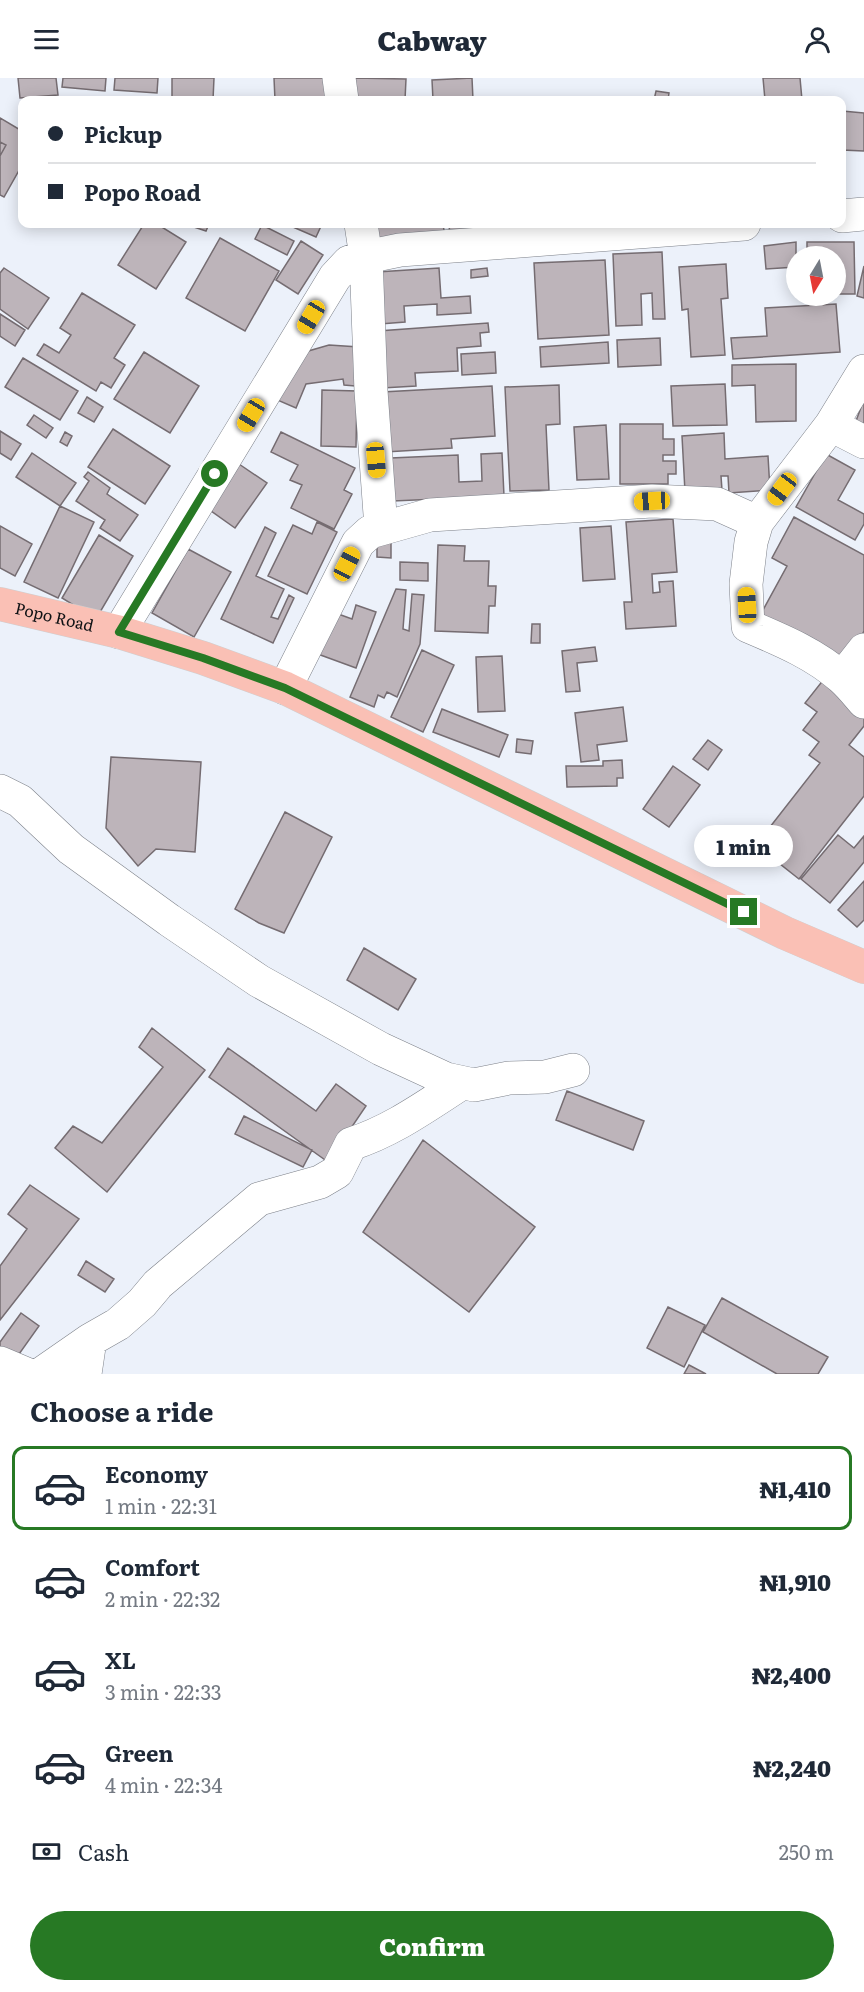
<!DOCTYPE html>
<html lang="en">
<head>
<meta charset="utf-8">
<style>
	body { margin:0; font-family:Literata,serif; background:#f6f6f7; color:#1f2937; height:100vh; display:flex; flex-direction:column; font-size:22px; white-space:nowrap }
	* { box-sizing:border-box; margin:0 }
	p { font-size:20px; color:#747a83 }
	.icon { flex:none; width:33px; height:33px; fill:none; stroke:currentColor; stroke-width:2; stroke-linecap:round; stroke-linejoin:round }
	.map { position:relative; height:1296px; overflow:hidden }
	.drawer { display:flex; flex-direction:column; background:#fff; flex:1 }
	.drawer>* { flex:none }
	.guide { position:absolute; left:18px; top:18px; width:828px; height:132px; border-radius:12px; box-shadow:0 3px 15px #0003; display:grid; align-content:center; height:132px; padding:0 30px; background:#fff }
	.needle { width:39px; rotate:190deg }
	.buttons { position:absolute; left:786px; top:168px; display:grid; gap:12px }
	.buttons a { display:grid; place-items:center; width:60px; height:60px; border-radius:50%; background:#fff; box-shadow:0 3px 15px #0003; font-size:30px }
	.end { position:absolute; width:27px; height:27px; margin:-14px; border:8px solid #277924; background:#fff; box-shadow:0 0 0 3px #fff }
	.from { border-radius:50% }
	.bubble { position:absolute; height:42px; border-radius:21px; background:#fff; box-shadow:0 3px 15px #0003; font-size:20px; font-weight:800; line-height:42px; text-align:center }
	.car { position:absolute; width:18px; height:36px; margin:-18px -9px; border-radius:8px; box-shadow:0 0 4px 2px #0007; background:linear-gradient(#f5c518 24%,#345 0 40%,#f5c518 0 76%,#345 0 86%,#f5c518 0) }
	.guide b { display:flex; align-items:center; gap:21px; height:57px; font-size:22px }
	.guide b+b { border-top:2px solid #e0e1e3 }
	.guide i { width:15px; height:15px; background:#1f2937 }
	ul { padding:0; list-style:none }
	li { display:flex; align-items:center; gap:18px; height:84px; margin:0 12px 9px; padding:0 18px; border:3px solid transparent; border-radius:12px }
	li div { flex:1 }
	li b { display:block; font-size:22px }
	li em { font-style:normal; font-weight:800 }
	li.current { border-color:#277924 }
	li>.icon { width:54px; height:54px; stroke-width:1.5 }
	h2 { padding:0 30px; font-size:27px; line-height:72px }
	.pay { display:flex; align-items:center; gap:15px; height:66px; padding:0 30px; font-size:22px }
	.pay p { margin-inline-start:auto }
	.button { display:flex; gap:12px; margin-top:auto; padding:12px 30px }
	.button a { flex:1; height:69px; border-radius:36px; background:#277924; color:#fff; font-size:24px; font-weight:800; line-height:69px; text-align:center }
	header { display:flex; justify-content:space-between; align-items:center; height:78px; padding:0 30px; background:#fff; font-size:27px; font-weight:800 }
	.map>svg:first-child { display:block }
	.building { fill:#bdb4ba; stroke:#756c71; stroke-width:1.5 }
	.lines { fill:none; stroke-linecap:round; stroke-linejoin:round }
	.minor-casing { stroke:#7d8189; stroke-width:34 }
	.major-casing { stroke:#cfcfd0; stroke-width:34 }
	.minor { stroke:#fff; stroke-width:33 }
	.major { stroke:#fac0b5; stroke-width:33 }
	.route { stroke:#277924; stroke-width:8 }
	.labels { text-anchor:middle; stroke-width:6; stroke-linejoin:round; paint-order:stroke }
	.street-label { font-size:16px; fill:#0f1114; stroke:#fefefe }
</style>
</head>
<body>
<header><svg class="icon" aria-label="menu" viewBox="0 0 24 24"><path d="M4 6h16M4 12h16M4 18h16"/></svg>Cabway<svg class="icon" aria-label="person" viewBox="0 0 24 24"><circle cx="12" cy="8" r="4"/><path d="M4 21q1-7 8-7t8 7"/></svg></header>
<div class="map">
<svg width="864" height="1296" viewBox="0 0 864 1296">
	<rect width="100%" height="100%" fill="#ecf1fa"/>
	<!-- building -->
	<path class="building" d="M18,0H56L58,17L20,20Z
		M63,0H106L105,13L62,9Z
		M115,0H158L157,15L114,12Z
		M172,0H214L213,22H172Z
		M274,0H331L332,22H275Z
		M354,0L406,1L405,22H353Z
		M472,0L473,22H433L432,2Z
		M763,0H800L802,22H765Z
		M656,13L669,15L668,22H654Z
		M842,33L864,35V73L842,72Z
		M0,40L22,53V87L4,119L0,117V78L6,67L0,64Z
		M0,64L6,67L0,78Z
		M144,146H157L186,164L156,211L118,187Z
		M185,146H209L206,153Z
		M286,146H322L316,159Z
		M373,146H443L445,159L375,167Z
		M449,146H482L483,157L450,159Z
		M262,147L294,163L287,177L255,161Z
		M220,160L279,193L245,253L186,220Z
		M301,163L323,177L298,216L276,202Z
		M796,164V189L766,191L764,168Z
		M807,164H854L855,216H836V178H807Z
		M662,174L665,241H653L652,215L641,216L642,247L616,248L613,176Z
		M605,182L609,257L538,261L534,185Z
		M726,186L728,220L721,221L725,277L691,279L688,231L682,232L679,189Z
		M864,188V220L857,218Z
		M4,190L49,220L28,251L0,231V195Z
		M439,190L441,220L470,218L471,235L437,237V226L404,228L405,244L380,246L377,194Z
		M487,190L488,198L471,200V192Z
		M82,215L135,247L114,280L125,287L111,310L101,304L96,313L37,277L44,266L59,275L71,257L60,250Z
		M836,226L840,274L733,281L731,260L767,258L765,230Z
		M0,236L25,252L15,268L0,258Z
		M488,245L489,254L480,255L481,268L457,270L458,293L415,295L416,308L382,310L378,253Z
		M660,260L661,287L618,289L617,262Z
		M608,264L609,285L541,289L540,269Z
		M329,267L359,269L355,308L344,307L343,301L306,306L296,330L275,321L305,274Z
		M144,274L199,308L170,355L114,321Z
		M495,274L496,295L462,297L461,276Z
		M23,280L78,313L60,342L5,309Z
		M796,286V343L756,344L755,307L732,308V287Z
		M725,306L727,347L673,348L671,308Z
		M559,307L560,346L546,347L549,412L510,413L505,309Z
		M492,308L495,358L451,361L452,370L385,374L382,314Z
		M322,312L357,313L356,369L321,368Z
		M87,319L103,329L94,344L78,335Z
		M864,321V359L852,354Z
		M34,337L53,350L46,360L27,347Z
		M620,346H663V361H674V377H663V383H676V396H668V406H620Z
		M606,347L609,401L577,402L574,349Z
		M113,351L170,388L145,426L88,389Z
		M0,353L21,366L11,382L0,375Z
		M65,354L72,358L67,368L60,364Z
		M281,354L355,390L344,412L352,416L334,451L291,430L302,407L290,402L298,387L271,374Z
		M724,355L725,381L768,378L770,412L729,415L728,398H721L722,412L685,414L682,358Z
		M32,375L76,405L60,428L16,399Z
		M502,375L504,418L393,423L391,380L458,377L459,404L482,403L481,376Z
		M826,376L855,392L838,422L864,436V446L855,462L796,429Z
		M236,384L267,405L235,450L204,428Z
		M88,394L110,410L107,416L138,437L120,463L100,450L105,442L76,423L89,403L84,399Z
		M60,428L94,444L58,520L24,504Z
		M794,439L864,477V553L844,589L757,543L787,488L772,480Z
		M673,441L677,494L652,496L653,515L660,514L659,504L673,503L676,548L626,551L624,524H632L626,444Z
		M317,444L337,454L307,516L268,498L293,447L312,456Z
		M0,448L32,466L15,498L0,490Z
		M611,448L615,501L583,503L580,450Z
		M265,449L276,455L256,498L284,511L271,539L278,541L289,517L294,520L273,565L221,541Z
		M377,455H391V480L377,479Z
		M99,457L133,478L96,541L62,520Z
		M438,467L465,468L464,483H489L488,508H496L495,528H489L488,555L435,553Z
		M188,471L231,494L194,559L152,535Z
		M400,484L428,485V503L400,502Z
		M396,511L406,512L403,551L409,553L412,516L424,517L420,566L397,619L387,614L384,620L378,617L374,629L350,619Z
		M356,527L376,534L356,590L315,575L330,533L352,541Z
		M532,546H540V565H531Z
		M595,569L597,583L577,585L580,613L566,614L562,573Z
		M422,572L454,587L423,654L391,639Z
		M502,578L505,633L478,634L476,579Z
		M824,601L864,638V648L849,667L864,679V718L799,801L756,767L820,685L809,677L819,664L803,652L817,634L805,625Z
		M623,629L627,663L597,667L599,682L581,684L575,635Z
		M442,631L508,657L499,679L433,654Z
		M517,661L533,663L531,676L516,674Z
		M708,662L722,672L708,692L693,681Z
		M111,679L201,684L195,774L156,771L138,788L106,750Z
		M622,682L623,700H617V708L567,709L566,688H603V683Z
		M673,688L700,707L669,749L643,731Z
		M285,734L332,759L284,855L259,845L235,831Z
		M838,757L854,770L864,758V784L830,825L801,801Z
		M864,803V842L857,849L838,832Z
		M364,870L416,901L398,932L347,902Z
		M152,950L205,992L107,1114L55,1070L73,1048L102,1065L163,989L139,969Z
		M228,970L316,1033L336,1006L366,1028L328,1084L209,999Z
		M567,1013L644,1043L633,1072L556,1042Z
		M244,1038L312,1072L303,1089L235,1056Z
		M423,1062L535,1149L469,1234L363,1154Z
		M30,1107L79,1141L0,1242V1188L27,1151L8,1136Z
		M86,1183L114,1201L105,1214L78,1197Z
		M722,1220L828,1279L818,1296H777L703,1254Z
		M668,1229L705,1247L684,1289L647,1270Z
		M21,1235L39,1248L12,1286L0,1277V1264Z
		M689,1287L706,1296H684Z"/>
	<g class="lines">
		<defs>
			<path id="minor" d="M339,0L342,22
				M842,138L864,136
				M864,293L831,347L757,444L751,464L746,506L748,548C781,562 815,576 842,600C850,607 857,616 864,624
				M831,347L864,364
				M381,450L371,313L366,179L400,172L744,146
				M119,554L335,199L349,184L366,179L361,146
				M842,600L864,572
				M285,610L358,465L370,454L430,437L652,423L717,426L757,444
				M0,713L20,723L71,771L169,842L259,903L381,971L446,1001L474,1007L509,1000L545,999L573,992
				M0,1285L26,1296
				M41,1296L90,1262
				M85,1296L90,1262L118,1246L142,1225L158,1206L259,1121L320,1104L337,1094L351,1066C392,1053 426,1028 462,1005"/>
			<g id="major">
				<path id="s1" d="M0,526L119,554L203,580L285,610L785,855L864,889"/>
			</g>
		</defs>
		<!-- minor casing -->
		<use href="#minor" class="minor-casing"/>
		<!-- major casing -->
		<use href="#major" class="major-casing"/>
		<!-- minor -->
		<use href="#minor" class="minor"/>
		<!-- major -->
		<use href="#major" class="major"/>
	</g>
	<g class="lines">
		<!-- route -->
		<path class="route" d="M215,396L119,554L203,580L285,610L744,834"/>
	</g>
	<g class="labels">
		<!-- street labels -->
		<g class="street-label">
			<text dy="6" stroke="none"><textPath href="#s1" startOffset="56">Popo Road</textPath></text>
		</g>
	</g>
</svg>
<div class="buttons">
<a><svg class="needle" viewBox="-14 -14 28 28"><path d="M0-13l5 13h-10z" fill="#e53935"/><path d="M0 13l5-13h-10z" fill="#747a83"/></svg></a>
</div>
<i class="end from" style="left:215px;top:396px"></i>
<i class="end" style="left:744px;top:834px"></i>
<div class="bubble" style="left:694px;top:747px;width:99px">1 min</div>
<i class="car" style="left:311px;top:239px;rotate:211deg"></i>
<i class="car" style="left:251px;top:337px;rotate:211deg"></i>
<i class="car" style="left:376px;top:382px;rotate:175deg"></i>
<i class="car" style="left:782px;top:411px;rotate:217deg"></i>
<i class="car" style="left:652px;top:423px;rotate:267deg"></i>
<i class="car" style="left:347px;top:486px;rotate:27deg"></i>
<i class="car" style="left:747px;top:527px;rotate:357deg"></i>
<div class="guide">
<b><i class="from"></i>Pickup</b>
<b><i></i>Popo Road</b>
</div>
</div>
<section class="drawer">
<h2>Choose a ride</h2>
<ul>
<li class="current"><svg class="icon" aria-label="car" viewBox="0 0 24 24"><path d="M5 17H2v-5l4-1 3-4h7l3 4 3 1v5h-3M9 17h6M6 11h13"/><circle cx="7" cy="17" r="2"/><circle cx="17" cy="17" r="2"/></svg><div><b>Economy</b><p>1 min · 22:31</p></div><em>₦1,410</em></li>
<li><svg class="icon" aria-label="car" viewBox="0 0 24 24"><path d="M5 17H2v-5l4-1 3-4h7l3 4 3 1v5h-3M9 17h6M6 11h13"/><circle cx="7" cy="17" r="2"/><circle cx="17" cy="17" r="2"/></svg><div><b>Comfort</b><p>2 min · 22:32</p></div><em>₦1,910</em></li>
<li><svg class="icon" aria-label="car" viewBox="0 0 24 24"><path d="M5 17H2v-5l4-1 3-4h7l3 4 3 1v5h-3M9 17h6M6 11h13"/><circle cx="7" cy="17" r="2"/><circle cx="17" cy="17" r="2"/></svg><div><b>XL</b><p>3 min · 22:33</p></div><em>₦2,400</em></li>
<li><svg class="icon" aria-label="car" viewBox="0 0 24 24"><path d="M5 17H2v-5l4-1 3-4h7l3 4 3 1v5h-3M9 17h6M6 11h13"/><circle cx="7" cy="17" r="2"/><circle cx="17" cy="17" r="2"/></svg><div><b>Green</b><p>4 min · 22:34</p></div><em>₦2,240</em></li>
</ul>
<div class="pay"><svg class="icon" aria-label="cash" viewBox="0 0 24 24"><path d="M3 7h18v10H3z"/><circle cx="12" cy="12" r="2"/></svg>Cash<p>250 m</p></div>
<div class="button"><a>Confirm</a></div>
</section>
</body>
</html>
